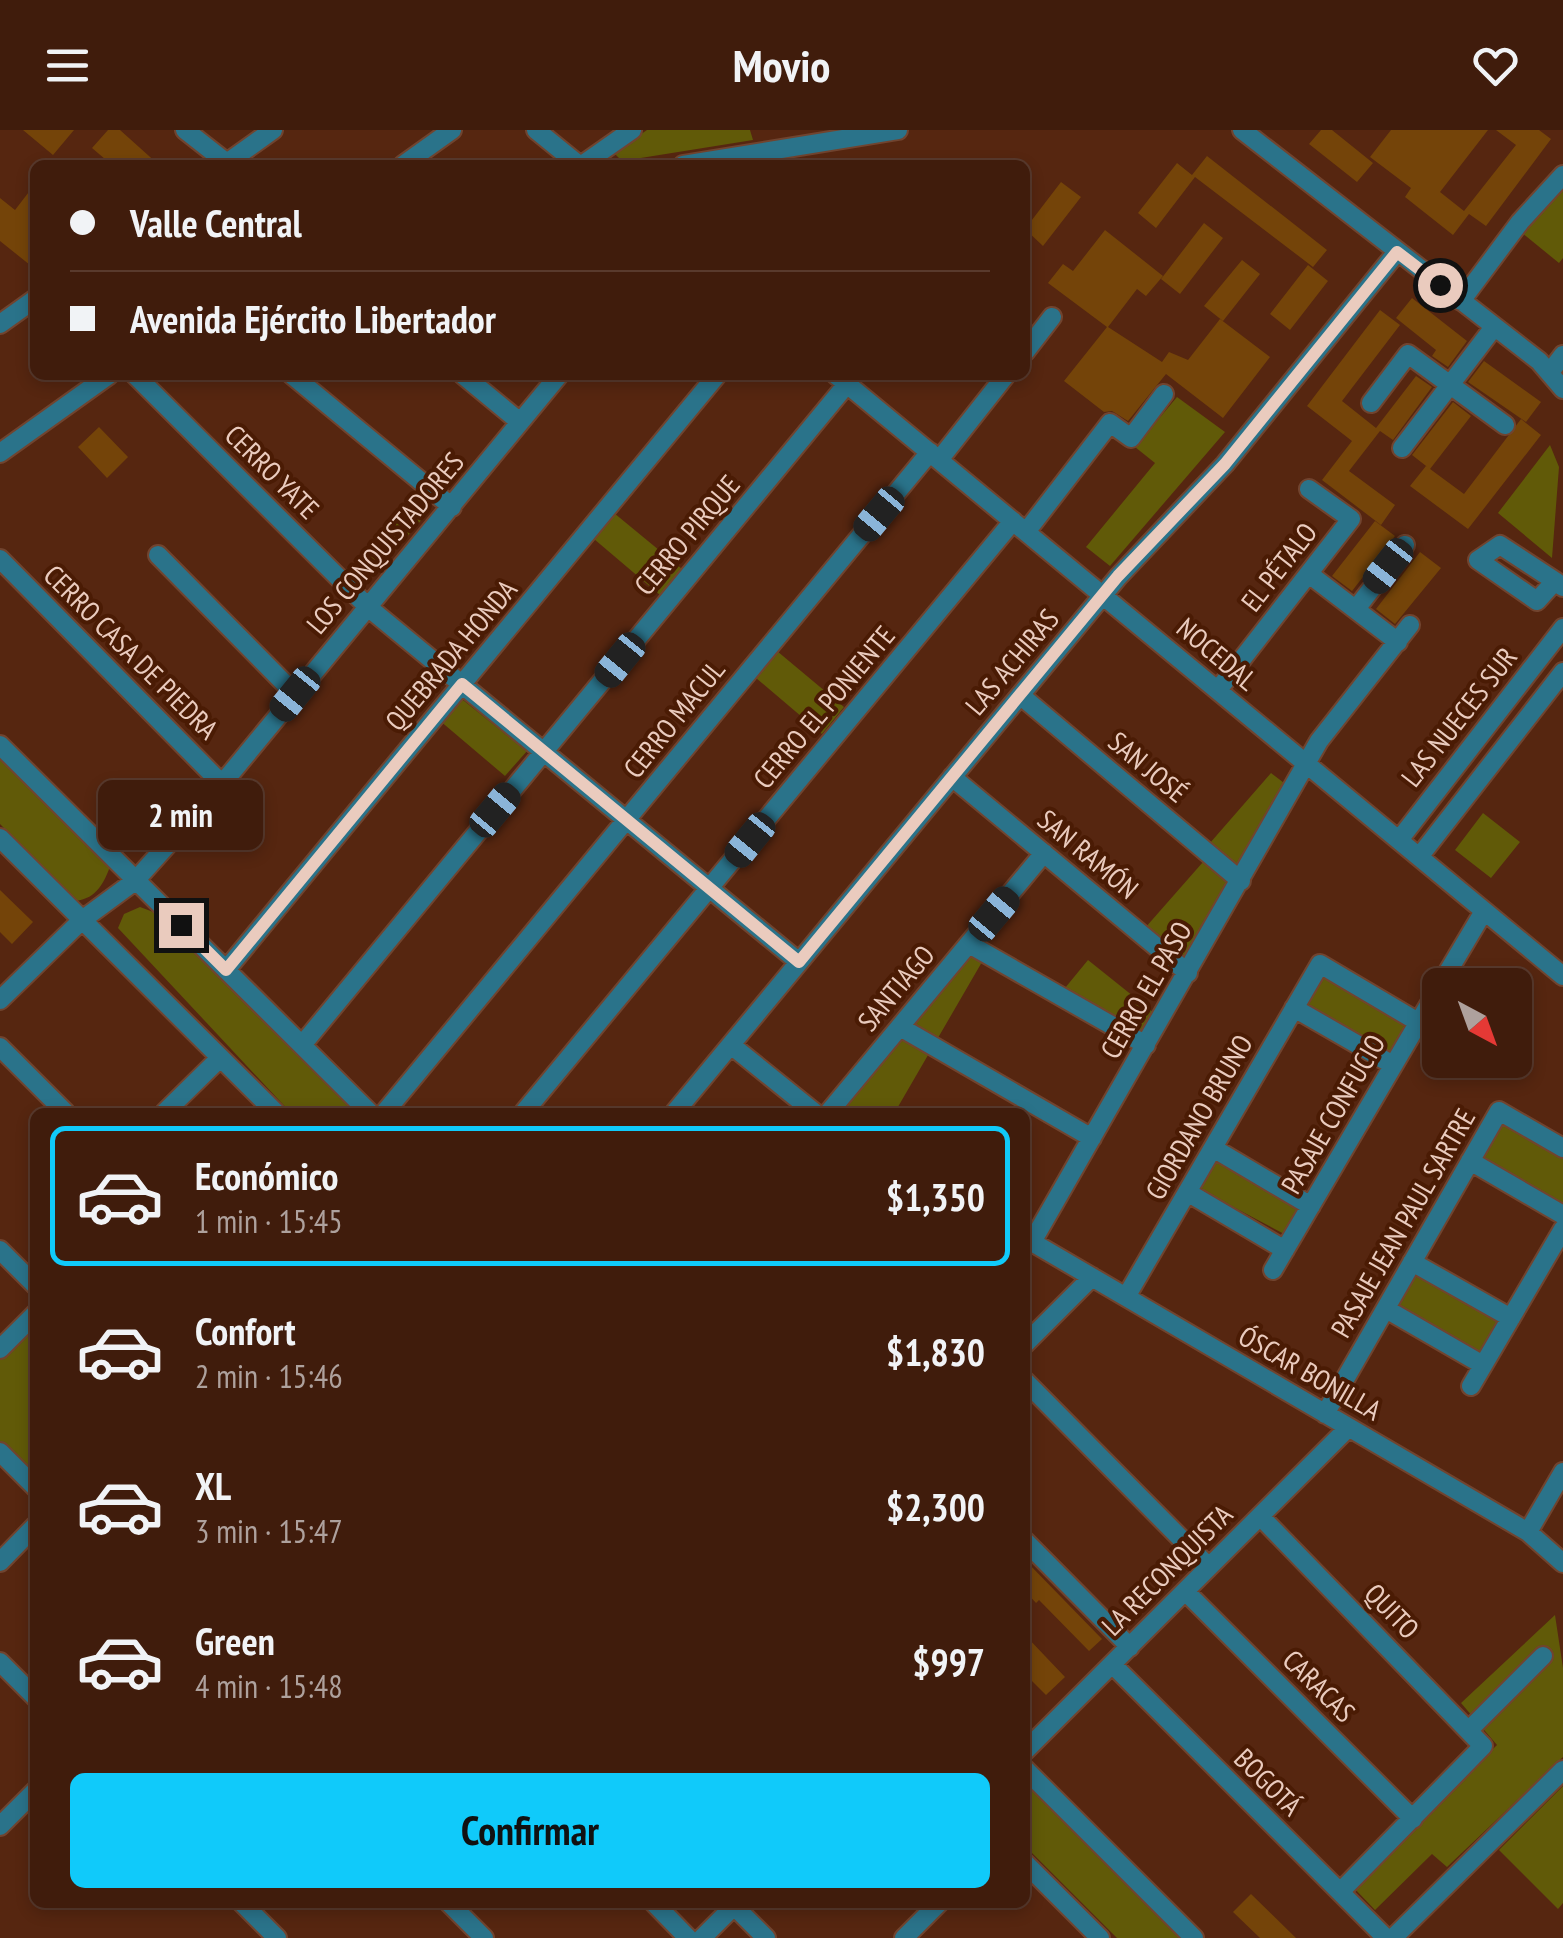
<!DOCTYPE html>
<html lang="es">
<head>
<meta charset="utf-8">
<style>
	body { margin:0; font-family:"PT Sans Narrow",sans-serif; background:#472515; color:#f1f3f6; height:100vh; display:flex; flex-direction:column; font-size:38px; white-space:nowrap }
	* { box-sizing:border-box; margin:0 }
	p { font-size:32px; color:#aea19d }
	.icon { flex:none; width:55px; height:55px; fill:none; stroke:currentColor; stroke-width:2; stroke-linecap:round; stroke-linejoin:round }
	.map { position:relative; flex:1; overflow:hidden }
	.details { position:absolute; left:30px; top:978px; width:1000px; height:800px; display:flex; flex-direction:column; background:#401c0c; border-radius:15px; box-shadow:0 5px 15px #0003,0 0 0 2px #593a2d }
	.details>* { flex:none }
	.hud { position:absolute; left:30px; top:30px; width:1000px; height:220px; border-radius:15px; box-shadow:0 5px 15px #0003,0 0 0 2px #593a2d; display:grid; align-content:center; height:220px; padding:0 40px; background:#401c0c }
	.needle { width:65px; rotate:139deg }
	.tools { position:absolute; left:1422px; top:838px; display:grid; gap:20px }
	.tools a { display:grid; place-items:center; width:110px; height:110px; border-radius:15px; background:#401c0c; box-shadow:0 5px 15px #0003,0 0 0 2px #593a2d; font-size:50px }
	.end { position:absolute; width:45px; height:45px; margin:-22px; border:12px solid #eacbbe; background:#111; box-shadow:0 0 0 5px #111 }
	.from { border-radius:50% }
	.bubble { position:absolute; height:70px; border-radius:15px; background:#401c0c; box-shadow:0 5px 15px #0003,0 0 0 2px #593a2d; font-size:32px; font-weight:700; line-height:70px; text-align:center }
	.car { position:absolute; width:30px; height:60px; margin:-30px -15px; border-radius:12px; box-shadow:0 0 8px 2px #0007; background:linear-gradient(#222 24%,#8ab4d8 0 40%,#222 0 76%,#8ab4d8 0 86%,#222 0) }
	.hud b { display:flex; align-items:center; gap:35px; height:95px; font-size:38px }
	.hud b+b { border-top:2px solid #593a2d }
	.hud i { width:25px; height:25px; background:#f1f3f6 }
	ul { padding:18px 0 0; list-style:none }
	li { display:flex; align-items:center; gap:30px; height:140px; margin:0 20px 15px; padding:0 20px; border:5px solid transparent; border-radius:15px }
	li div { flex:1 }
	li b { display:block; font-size:38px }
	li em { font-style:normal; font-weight:700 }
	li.current { border-color:#10cafa }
	li>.icon { width:90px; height:90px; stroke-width:1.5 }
	.primary-button { display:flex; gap:20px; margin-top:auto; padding:20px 40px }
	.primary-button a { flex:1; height:115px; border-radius:15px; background:#10cafa; color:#111; font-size:40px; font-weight:700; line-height:115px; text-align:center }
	header { display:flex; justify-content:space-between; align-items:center; height:130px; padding:0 40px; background:#401c0c; font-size:45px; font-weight:700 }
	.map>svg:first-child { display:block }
	.green { fill:#615a08 }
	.building { fill:#744409 }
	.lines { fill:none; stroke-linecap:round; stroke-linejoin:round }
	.minor-casing { stroke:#71442f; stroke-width:22 }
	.minor { stroke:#2a738a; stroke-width:18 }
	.route { stroke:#eacbbe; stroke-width:12 }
	.labels { text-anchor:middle; stroke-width:8; stroke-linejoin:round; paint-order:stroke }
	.street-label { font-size:28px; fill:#eacbbe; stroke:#4a1b04 }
</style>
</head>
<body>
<header><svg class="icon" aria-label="menu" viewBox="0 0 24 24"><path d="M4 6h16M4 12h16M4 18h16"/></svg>Movio<svg class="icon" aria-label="heart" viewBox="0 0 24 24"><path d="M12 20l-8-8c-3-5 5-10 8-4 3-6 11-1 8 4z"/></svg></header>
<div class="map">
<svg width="1563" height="1808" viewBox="0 0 1563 1808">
	<rect width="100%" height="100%" fill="#562610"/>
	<!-- green -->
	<path class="green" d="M647,0H750L753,10L622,31L614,23Z
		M1563,56V128L1559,133L1522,103Z
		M1177,267L1225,302L1110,436L1086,417L1155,333L1135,317Z
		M1550,315L1559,337L1552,428L1498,383Z
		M413,367L430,380L362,458L349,444Z
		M614,383L682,439L660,465L594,409Z
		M777,521L844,577L822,604L756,548Z
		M463,570L527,621L505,646L439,590L452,571Z
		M0,625L111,734C104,753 97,768 76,771L0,694Z
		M1271,643L1288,656L1239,736L1210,713Z
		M1483,683L1520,712L1491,748L1455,720Z
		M1203,732L1229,752L1184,830L1145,798Z
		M140,777L156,783L356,982H290L118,798L124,784Z
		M968,824L982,832L895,982H854L842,975Z
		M1088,830L1153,882L1141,904L1065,858Z
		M1318,845L1407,895L1390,924L1303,874Z
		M1502,989L1563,1023V1075L1484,1031L1481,1024Z
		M1221,1029L1299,1076L1300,1082L1286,1105L1201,1060L1211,1031Z
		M1416,1142L1502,1190L1482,1228L1393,1178Z
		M35,1190V1333L27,1341L0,1314V1224Z
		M1555,1485L1563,1538V1627L1447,1737L1432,1724L1375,1780L1353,1757L1497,1615L1461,1573Z
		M1563,1656V1773L1558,1779L1499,1720Z
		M1025,1658L1036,1660L1182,1808H1117L1025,1716Z"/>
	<!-- building -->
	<path class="building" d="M23,0H74L53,25Z
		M108,0H120L159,35H112L92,18Z
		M1321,0H1332L1373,33L1357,52L1309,14Z
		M1391,0H1488L1440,62L1464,81L1516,15L1496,0H1539L1551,9L1486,96L1469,84L1453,105L1405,67L1411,58L1370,27Z
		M1207,26L1327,120L1313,137L1195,47L1156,98L1138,83L1177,33L1192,45Z
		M1061,52L1081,67L1043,116L1025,99Z
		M35,54V139L0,111V68L15,80Z
		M1204,93L1223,108L1180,164L1161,149Z
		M1105,100L1163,146L1146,166L1137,159L1108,197L1162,232L1169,222L1188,230L1220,189L1270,227L1223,288L1166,244L1128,291L1112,281L1104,282L1064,251L1107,197L1048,153L1063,134L1073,141Z
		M1242,130L1260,144L1223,191L1204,176Z
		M1308,135L1328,151L1290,200L1270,184Z
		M1412,168L1467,211L1448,237L1432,226L1436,220L1396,188Z
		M1380,180L1400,195L1342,271L1376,298L1416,246L1432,257L1393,310L1380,301L1349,341L1395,375L1381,395L1322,350L1352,311L1307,276Z
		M1484,231L1541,272L1526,292L1468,252Z
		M1453,272L1471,286L1430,339L1412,325Z
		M1521,289L1541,305L1468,399L1410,356L1426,336L1464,364Z
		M99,297L128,327L107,348L78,317Z
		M1375,391L1395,406L1352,461L1332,446Z
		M1420,422L1441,438L1395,494L1376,479Z
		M0,760L33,792L12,814L0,802Z
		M1025,1430L1102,1509L1089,1521L1039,1470L1036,1473L1025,1461Z
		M1025,1505L1065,1547L1046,1565L1025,1544Z
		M1251,1764L1296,1808H1260L1233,1782Z"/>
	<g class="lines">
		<defs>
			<path id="minor" d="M185,0L227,33
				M536,0L579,35
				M1242,0L1539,231L1563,259
				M224,35L273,0
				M403,35L452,0
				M582,35L632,0
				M683,35L898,0
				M1461,171L1520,92L1563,45
				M0,194L35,169
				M1025,222L1052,187
				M1550,242L1563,225
				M135,245L369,478L799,832
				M292,245L452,377
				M463,245L520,292
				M836,245L1563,846
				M1371,273L1408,224L1505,295
				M1402,318L1494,197
				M0,323L109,245
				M939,330L1006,245
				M1026,402L1110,293L1131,308L1164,264
				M158,425L295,564
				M0,429L222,654
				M1309,444L1398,512
				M1555,451L1537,471L1478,430L1500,415L1555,451L1563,457
				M1356,479L1405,415
				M1218,560L1351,389L1309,359
				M1020,565L1241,751
				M0,615L369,982
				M952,647L1188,843
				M0,708L275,982
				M1399,710L1563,498
				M1419,727L1563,542
				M969,814L1146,915
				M226,840L717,245
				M1440,855L1484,781
				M0,870L82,790L135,751L222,654L559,245
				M1294,878L1393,935
				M900,897L1092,1008
				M302,915L847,254
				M731,915L814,982
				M0,917L65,982
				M165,982L220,928
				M385,982L930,322
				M524,982L1013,391
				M675,982L1118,447L1225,334L1397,122
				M829,982L1044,723
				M1213,1018L1311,1076
				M1470,1031L1563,1085
				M1187,1062L1285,1120
				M1025,1108L1528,1402L1563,1433
				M1032,1112L1319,611L1410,495
				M0,1120L35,1155
				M1412,1132L1511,1188
				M1273,1140L1440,856
				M1126,1167L1320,834L1418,892
				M1386,1179L1483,1235
				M1025,1214L1092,1147
				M0,1219L35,1184
				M1025,1251L1209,1437
				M1471,1256L1563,1099
				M1325,1284L1499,981L1563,1018
				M0,1322L35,1357
				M1260,1386L1483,1616L1340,1762
				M1528,1402L1563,1342
				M1025,1411L1130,1517
				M0,1432L35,1396
				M1185,1461L1413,1689
				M0,1532L35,1567
				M1112,1534L1386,1808
				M1469,1600L1543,1526
				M1025,1621L1348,1298
				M1025,1639L1194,1808
				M0,1696L35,1661
				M1025,1733L1100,1808
				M241,1772L277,1808
				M448,1772L484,1808
				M653,1772L688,1808
				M734,1776L766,1808
				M702,1808L738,1772
				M904,1808L940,1772
				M1393,1808L1563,1640"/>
		</defs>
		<!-- minor casing -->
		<use href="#minor" class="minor-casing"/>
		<!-- minor -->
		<use href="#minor" class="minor"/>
	</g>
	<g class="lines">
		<!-- route -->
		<path class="route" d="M181,795L226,840L462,554L799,832L1118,446L1225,334L1397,122L1440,155"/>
	</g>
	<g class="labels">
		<!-- street labels -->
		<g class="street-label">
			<text transform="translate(272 342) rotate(45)" y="10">CERRO YATE</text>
			<text transform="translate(687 405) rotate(-50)" y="10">CERRO PIRQUE</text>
			<text transform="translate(385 413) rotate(-50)" y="10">LOS CONQUISTADORES</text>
			<text transform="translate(1279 437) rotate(-52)" y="10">EL PÉTALO</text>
			<text transform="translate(131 522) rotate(45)" y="10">CERRO CASA DE PIEDRA</text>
			<text transform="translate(1217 524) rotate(40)" y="10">NOCEDAL</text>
			<text transform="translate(451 525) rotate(-50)" y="10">QUEBRADA HONDA</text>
			<text transform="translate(1012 532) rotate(-50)" y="10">LAS ACHIRAS</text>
			<text transform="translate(824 577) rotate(-50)" y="10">CERRO EL PONIENTE</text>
			<text transform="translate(1459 587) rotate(-52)" y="10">LAS NUECES SUR</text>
			<text transform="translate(674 589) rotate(-51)" y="10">CERRO MACUL</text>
			<text transform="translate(1148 637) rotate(40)" y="10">SAN JOSÉ</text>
			<text transform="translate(1088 724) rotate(40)" y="10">SAN RAMÓN</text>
			<text transform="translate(896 858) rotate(-50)" y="10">SANTIAGO</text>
			<text transform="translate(1146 860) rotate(-60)" y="10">CERRO EL PASO</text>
			<text transform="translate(1333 984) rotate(-60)" y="10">PASAJE CONFUCIO</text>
			<text transform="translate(1199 987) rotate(-60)" y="10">GIORDANO BRUNO</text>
			<text transform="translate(1403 1093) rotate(-60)" y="10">PASAJE JEAN PAUL SARTRE</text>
			<text transform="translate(1310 1243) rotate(30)" y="10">ÓSCAR BONILLA</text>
			<text transform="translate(1167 1440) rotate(-45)" y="10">LA RECONQUISTA</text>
			<text transform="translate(1392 1481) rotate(46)" y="10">QUITO</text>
			<text transform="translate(1319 1556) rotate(45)" y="10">CARACAS</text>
			<text transform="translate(1268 1652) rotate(45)" y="10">BOGOTÁ</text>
		</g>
	</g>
</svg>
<div class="tools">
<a><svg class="needle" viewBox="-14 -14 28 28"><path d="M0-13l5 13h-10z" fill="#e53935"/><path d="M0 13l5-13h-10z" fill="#aea19d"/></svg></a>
</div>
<i class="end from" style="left:1440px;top:155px"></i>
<i class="end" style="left:181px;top:795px"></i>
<div class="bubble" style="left:98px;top:650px;width:165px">2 min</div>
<i class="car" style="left:879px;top:384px;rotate:220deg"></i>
<i class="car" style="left:1388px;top:436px;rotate:218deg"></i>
<i class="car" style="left:620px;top:530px;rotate:219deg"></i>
<i class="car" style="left:295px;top:564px;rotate:219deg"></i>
<i class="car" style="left:495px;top:680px;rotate:40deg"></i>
<i class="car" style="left:750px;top:710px;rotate:219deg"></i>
<i class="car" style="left:994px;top:784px;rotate:40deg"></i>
<div class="hud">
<b><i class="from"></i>Valle Central</b>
<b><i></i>Avenida Ejército Libertador</b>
</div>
<section class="details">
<ul>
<li class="current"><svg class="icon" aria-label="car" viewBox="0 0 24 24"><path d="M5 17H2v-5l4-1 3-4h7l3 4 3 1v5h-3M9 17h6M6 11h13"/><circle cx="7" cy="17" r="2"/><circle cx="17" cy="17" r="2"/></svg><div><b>Económico</b><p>1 min · 15:45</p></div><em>$1,350</em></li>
<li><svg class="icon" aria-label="car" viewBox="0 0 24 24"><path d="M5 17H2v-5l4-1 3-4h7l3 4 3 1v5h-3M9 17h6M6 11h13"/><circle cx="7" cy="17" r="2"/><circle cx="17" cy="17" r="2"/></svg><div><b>Confort</b><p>2 min · 15:46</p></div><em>$1,830</em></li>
<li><svg class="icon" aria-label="car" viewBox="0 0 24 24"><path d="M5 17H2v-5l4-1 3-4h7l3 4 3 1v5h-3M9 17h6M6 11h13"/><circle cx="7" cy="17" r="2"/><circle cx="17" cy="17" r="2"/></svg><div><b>XL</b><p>3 min · 15:47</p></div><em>$2,300</em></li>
<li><svg class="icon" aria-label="car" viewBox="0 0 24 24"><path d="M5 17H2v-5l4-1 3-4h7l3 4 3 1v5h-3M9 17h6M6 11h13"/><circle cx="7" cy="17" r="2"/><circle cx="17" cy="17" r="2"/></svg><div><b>Green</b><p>4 min · 15:48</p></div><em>$997</em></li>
</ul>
<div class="primary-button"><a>Confirmar</a></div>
</section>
</div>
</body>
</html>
